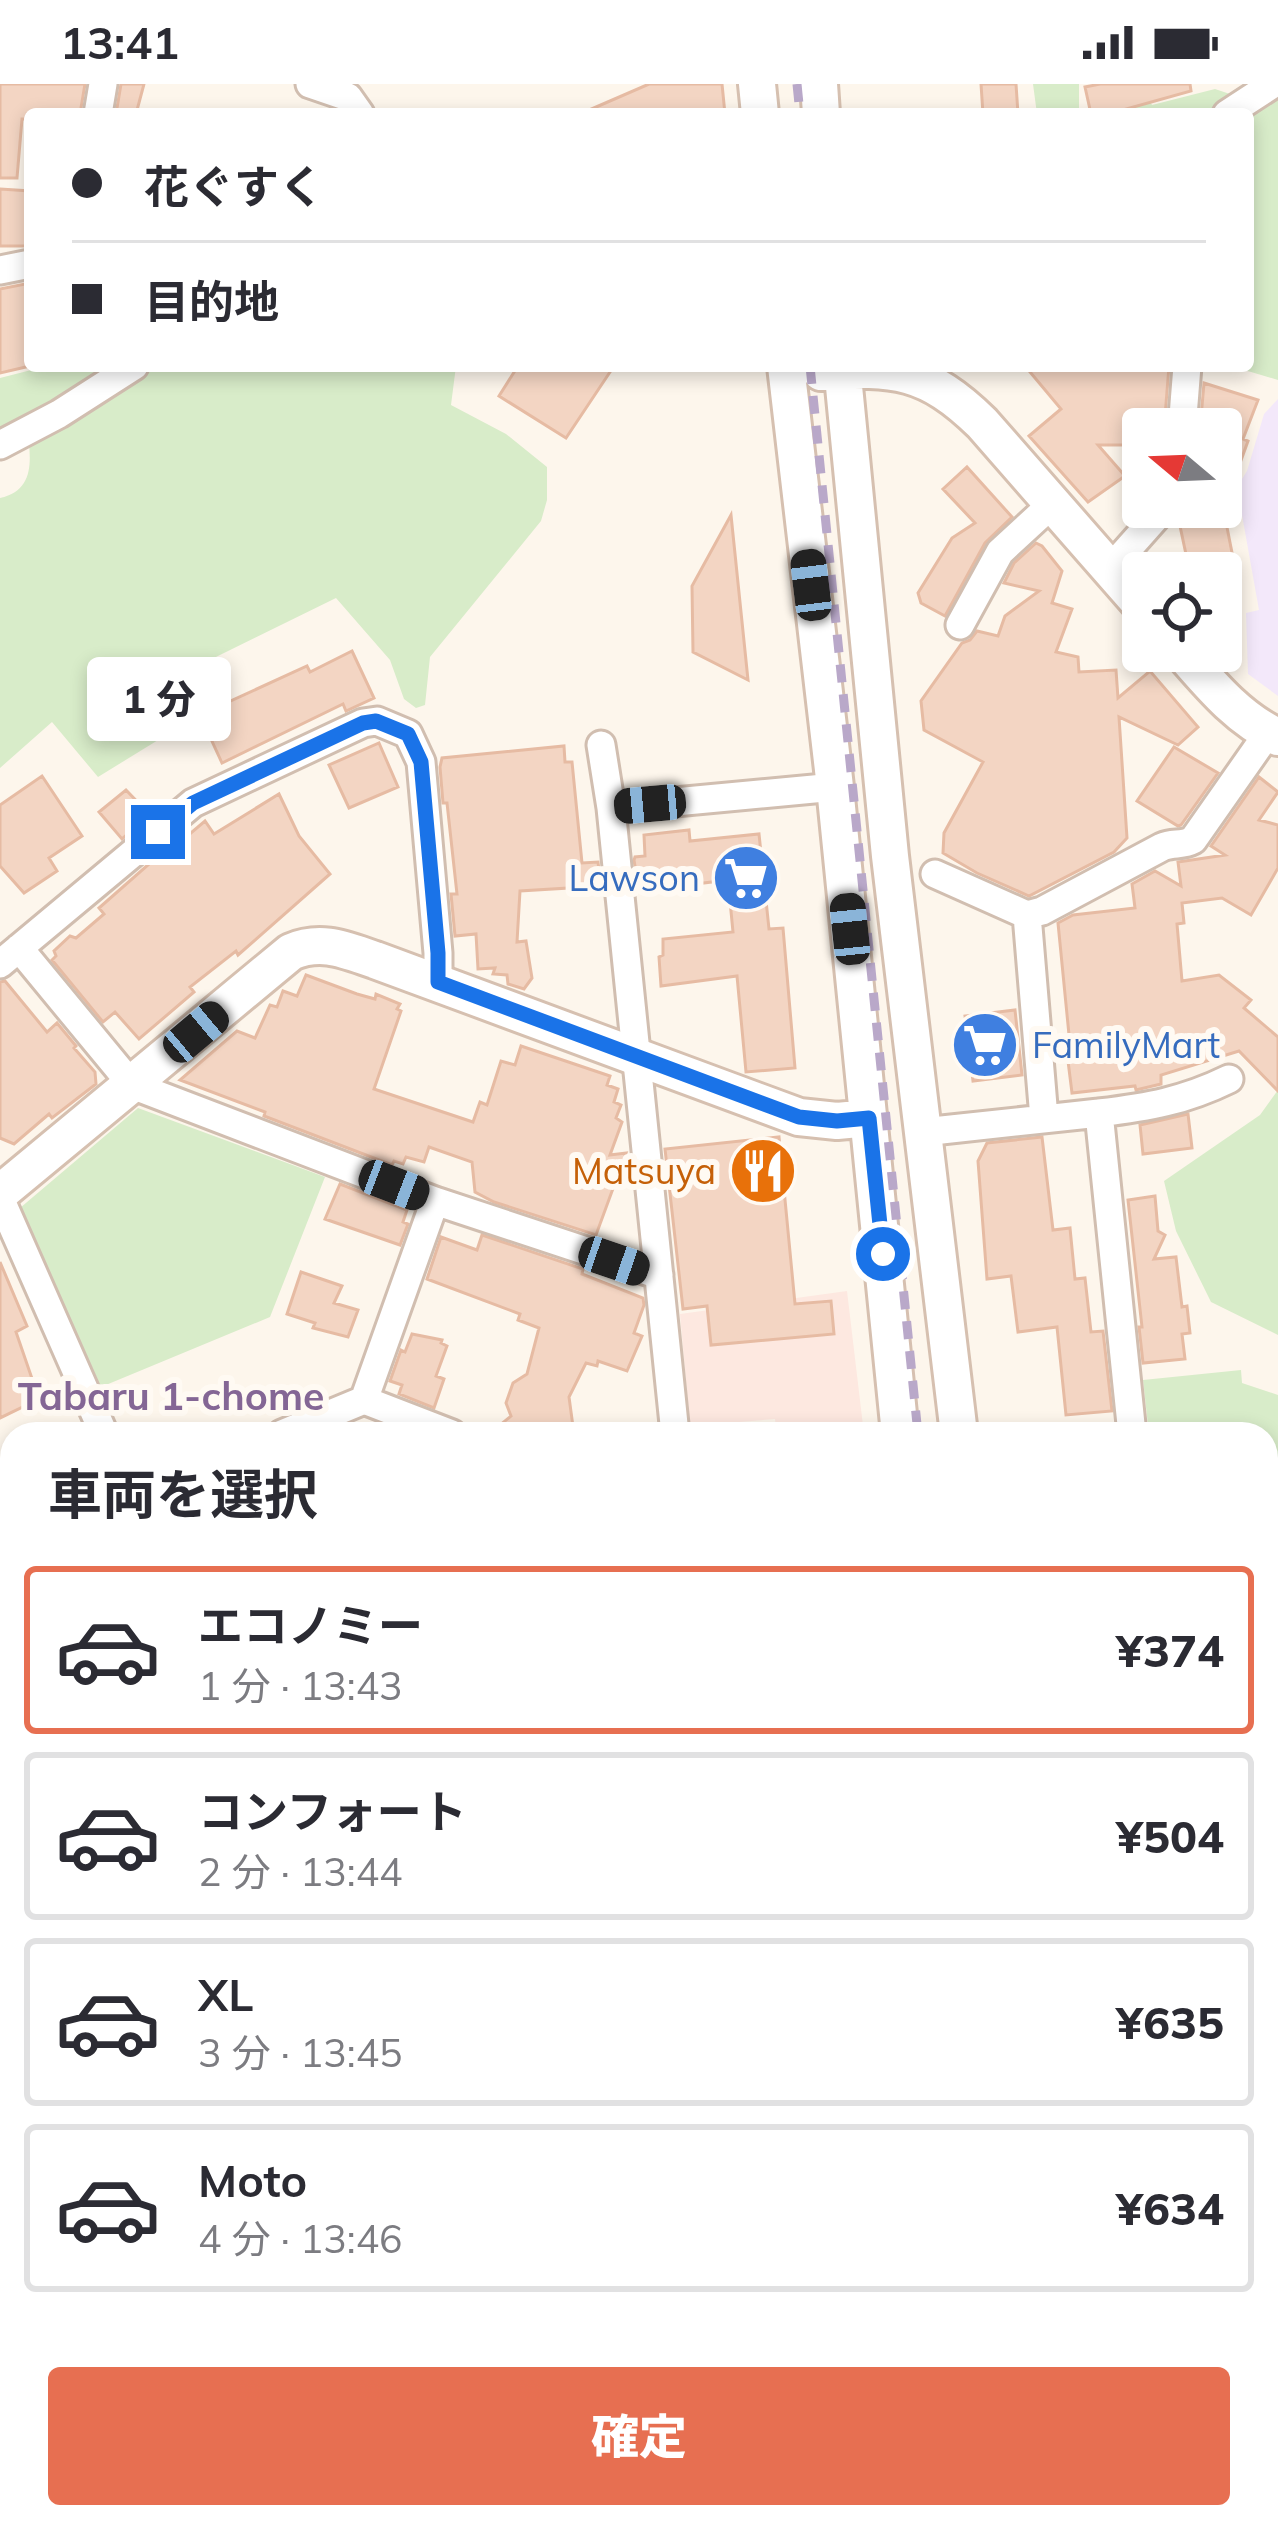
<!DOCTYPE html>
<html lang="ja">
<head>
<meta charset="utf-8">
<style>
	body { margin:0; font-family:Mulish,"Noto Sans JP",sans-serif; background:#f7f7f7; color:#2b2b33; height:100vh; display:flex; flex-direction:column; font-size:45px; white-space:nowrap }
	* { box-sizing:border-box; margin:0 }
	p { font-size:39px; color:#7c7c81 }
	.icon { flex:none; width:66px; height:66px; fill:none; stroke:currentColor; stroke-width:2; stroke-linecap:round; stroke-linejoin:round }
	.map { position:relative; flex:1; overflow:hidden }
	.side { position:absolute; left:0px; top:1338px; width:1278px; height:1107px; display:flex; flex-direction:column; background:#fff; border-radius:36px 36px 0 0; box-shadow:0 6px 18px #0003 }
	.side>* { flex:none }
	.top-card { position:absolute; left:24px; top:24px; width:1230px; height:264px; border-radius:12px; box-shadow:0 6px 18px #0003; display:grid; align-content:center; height:264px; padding:0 48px; background:#fff }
	.needle { width:78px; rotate:289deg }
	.fabs { position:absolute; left:1122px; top:324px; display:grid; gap:24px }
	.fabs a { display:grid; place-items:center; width:120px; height:120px; border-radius:12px; background:#fff; box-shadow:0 6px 18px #0003; font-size:60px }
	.end { position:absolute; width:54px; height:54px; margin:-27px; border:15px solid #1a73e8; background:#fff; box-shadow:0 0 0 6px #fff }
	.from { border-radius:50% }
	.bubble { position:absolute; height:84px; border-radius:12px; background:#fff; box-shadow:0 6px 18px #0003; font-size:39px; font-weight:800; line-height:84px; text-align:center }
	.car { position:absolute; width:36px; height:72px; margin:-36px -18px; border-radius:15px; box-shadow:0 0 9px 3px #0007; background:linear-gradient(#222 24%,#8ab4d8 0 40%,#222 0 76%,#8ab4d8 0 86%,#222 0) }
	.top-card b { display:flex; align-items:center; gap:42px; height:114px; font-size:45px }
	.top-card b+b { border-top:3px solid #e1e1e2 }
	.top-card i { width:30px; height:30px; background:#2b2b33 }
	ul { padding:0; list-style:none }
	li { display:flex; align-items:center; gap:36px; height:168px; margin:0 24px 18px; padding:0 24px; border:6px solid #e1e1e2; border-radius:12px }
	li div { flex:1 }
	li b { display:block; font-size:45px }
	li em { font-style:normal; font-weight:800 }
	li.selected { border-color:#e76f51 }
	li>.icon { width:108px; height:108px; stroke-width:1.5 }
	h2 { padding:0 48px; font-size:54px; line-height:144px }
	.action { display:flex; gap:24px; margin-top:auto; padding:24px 48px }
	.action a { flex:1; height:138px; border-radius:12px; background:#e76f51; color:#fff; font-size:48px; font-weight:800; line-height:138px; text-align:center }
	.status { display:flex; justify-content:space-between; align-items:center; height:84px; padding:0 60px; background:#fff; direction:ltr }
	.status svg { height:33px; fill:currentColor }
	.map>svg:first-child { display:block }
	.residential { fill:#f5e8da }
	.commercial { fill:#fde8e0 }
	.education { fill:#f3e8fa }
	.green { fill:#d8ecc9 }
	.building { fill:#f3d5c3; stroke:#e6bba3; stroke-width:3 }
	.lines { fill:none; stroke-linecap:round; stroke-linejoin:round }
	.street-casing { stroke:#d1beb0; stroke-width:33 }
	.secondary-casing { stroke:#d6c0b0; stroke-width:42 }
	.street { stroke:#fff; stroke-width:27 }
	.secondary { stroke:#fff; stroke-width:36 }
	.rail { stroke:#b9a8c9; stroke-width:9; stroke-dasharray:18 12; stroke-linecap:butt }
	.route { stroke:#1a73e8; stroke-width:15 }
	.labels { text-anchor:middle; stroke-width:12; stroke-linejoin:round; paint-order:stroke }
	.shop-label { font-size:36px; fill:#366cbe; stroke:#fffaf3; text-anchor:end }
	.food-label { font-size:36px; fill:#c56008; stroke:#fffaf3; text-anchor:end }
	.neighbourhood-label { font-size:39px; font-weight:bold; fill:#846695; stroke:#fffaf3 }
</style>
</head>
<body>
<div class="status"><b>13:41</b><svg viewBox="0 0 49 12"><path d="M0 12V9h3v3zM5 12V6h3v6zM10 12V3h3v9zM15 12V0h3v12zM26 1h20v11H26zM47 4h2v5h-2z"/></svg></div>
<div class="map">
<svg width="1278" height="2443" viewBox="0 0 1278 2443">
	<rect width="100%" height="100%" fill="#fdf6ec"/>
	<!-- residential -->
	<path class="residential" d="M1278,2134V2364L1266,2336V2140Z"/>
	<!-- commercial -->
	<path class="commercial" d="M847,1207L864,1350H777L775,1335L690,1342L680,1230Z"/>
	<!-- education -->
	<path class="education" d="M1278,315V612L1248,590L1246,529L1259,526L1237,403L1247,387L1264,330Z"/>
	<!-- green -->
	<path class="green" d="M1033,0H1079V30H1037Z
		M1215,5L1245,15L1278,13V296L1231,282H1248V30H1124L1123,24L1146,9L1152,21Z
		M47,282H456L451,321L506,350L547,383V416L541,437L430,573L425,621L416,624L404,615L390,576L336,514L157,602L163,653L98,693L52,638L0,684V414C36,406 31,374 27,344L0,349V294Z
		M1278,1006V1251L1211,1218L1176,1147L1164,1097L1260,1031Z
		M138,1024L325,1093L270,1233L101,1303L20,1124Z
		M1241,1286L1242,1299L1278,1311V1609L1266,1610V1350H1149L1143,1296Z"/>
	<!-- building -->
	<path class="building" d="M0,0H85L80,30H27L26,35H22L17,94H0Z
		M121,0H144L136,30H116Z
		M649,0H722L725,30H580Z
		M981,0H1016L1018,30H983Z
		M1100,0H1190L1191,7L1119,27L1120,30H1091L1085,3Z
		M0,105L30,107V162H0Z
		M30,199V282L0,289V205Z
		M518,282H614L566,354L499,312Z
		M1025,282H1169L1164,345H1143V361H1098L1125,392L1088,418L1029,352L1061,325Z
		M1204,299L1258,316L1243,355L1248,357L1224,423H1221V345H1200Z
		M967,383L1012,433L985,459L945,532L921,519L918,509L952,454L975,439L943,405Z
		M1183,423H1223L1236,489H1190L1180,442L1184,440Z
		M731,431L748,596L693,568L692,502Z
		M1036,459L1042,462L1062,487L1052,519L1072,525L1056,568L1078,573L1079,588L1116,586L1118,614L1150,587L1198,643L1178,661L1119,633L1127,754L1114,768L1029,812L977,789L943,769L944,749L983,678L924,646L921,617L962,559L970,556L977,547L998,552L1005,532L1039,507L1004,499L1014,479Z
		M352,567L374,614L346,627L343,620L222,679L200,631L307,582L310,588Z
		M379,659L398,703L349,724L329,681Z
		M564,662L565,678H572L582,779L598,778L601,802L520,807L517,858L526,857L532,894L524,905L508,900L507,891L493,890L495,884L478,885L476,850L455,852L451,810H457L447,719H443L440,683L442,674Z
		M1174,663L1218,689L1181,741L1178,742L1137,717Z
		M42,692L82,752L49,774L57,787L24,809L0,782V721Z
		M1259,693L1278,708L1259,736L1278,741V784L1251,831L1222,814L1182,819L1184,839L1177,840L1182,897L1219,891L1251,916L1244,924L1278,953V1007L1239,967L1161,991V1000L1136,1006L1135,1002L1072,1009L1066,961H1070L1058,839L1073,831L1135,824L1132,800L1155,787L1181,802L1178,778L1225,771L1211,762Z
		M126,706L150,731L122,755L99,728Z
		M279,710L299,752L330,790L238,871L236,867L190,903L194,908L139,955L115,928L103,938L52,876L56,872L54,867L70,852L76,854L104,830L99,824L175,757L178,760L205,737L214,750Z
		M689,746L690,757L759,750L769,845L783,844L795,984L746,988L737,892L661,902L659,873L663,871V855L733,848L728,796L639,807L634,776L635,773L645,772L644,751Z
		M306,891L357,910L375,915L376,910L400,920L397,925L401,927L374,1005L473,1038L480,1018L487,1021L501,977L515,981L521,962L610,992L607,1001L618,1005L614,1018L621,1021L616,1034L622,1038L610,1071L626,1069L596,1151L494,1118L475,1108L472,1078L429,1063L424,1078L406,1073L403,1080L394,1077L392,1081L264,1032L265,1028L180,996L237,947L255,954L270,921L277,923L283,907L297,912Z
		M5,897L47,948L57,939L76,962L74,964L95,988L96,1000L52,1034L49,1030L14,1060L0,1054V898Z
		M1015,926L1022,991L973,997L965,932Z
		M1188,1030L1192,1064L1143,1070L1140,1041Z
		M779,1053L795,1220L831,1217L834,1250L711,1261L707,1222L683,1225L665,1065Z
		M1042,1053L1053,1146L1070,1144L1075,1195L1085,1194L1091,1248L1103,1247L1112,1327L1066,1331L1057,1243L1018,1248L1011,1192L987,1195L978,1077L987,1059Z
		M340,1100L407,1126L403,1138L408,1140L400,1161L325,1135Z
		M1155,1112L1158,1147L1165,1151L1154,1175L1176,1173L1182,1223L1187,1222L1190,1249L1182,1250L1185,1275L1143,1279L1139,1243H1142L1128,1116Z
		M482,1151L583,1185L582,1190L643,1214L644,1221L634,1249L642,1252L627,1287L598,1277L597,1282L586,1279L569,1313L574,1350H489L511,1332L506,1319L513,1299L527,1290L539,1244L518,1236L520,1230L427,1195L441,1153L477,1166Z
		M0,1178L27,1242L16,1248L39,1315L0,1334Z
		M301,1188L342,1202L334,1219L358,1226L348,1253L313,1244L315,1239L287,1230Z
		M412,1250L442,1256L441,1259L447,1262L436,1292L444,1295L434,1324L399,1310L402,1301L390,1297L401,1266L405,1268Z"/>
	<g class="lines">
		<defs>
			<path id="street" d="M310,0L348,13L360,30
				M98,30L103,0
				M1227,30L1273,0
				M0,186L30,180
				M1182,345L1187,282
				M0,361L59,330L134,282
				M1110,485L1165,423
				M960,541L1000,468L1052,420
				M601,661L611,724
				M935,790L1027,831L1042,827L1162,763C1173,758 1182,762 1193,756L1268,649
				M1027,831L1044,1034
				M19,864L132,1001L435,1117L659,1191
				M0,880L193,719L363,639L377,637L408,650L421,678L438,869V898
				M1099,1029C1148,1023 1184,1017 1229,995
				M923,1048L1099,1029L1132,1350
				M0,1114L104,1350
				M364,1316L435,1117
				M282,1350L364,1316L452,1350
				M675,1350L611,724L835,703
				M0,1607L12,1634
				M1266,1907L1278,1902
				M1266,1984L1278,2022
				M1266,2097L1278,2092
				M380,2433L384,2443
				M566,2433L570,2443
				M753,2433L758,2443
				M942,2433L946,2443"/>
			<path id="secondary" d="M757,0L760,30
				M819,0L821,30
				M786,282L835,703L900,1350
				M842,282L890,772L959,1350
				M821,288C894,282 928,286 982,339L1143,523
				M1181,567C1209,599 1238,635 1278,653
				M0,1109L291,868C322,855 345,866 375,876L799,1033L837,1037L869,1034
				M1266,1648L1278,1647
				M0,2139L12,2168
				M132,2433L136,2443
				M1186,2433L1191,2443
				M1236,2433L1240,2443"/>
		</defs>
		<!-- street casing -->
		<use href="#street" class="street-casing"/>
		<!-- secondary casing -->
		<use href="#secondary" class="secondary-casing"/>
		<!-- street -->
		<use href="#street" class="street"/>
		<!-- secondary -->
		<use href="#secondary" class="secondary"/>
		<!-- rail -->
		<path class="rail" d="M797,0L800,30
			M810,282L918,1350
			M1194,2433L1198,2443
			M1225,2433L1230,2443"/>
	</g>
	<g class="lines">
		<!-- route -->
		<path class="route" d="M158,748L193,719L363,639L376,637L408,650L421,678L438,869V898L799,1033L837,1037L869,1034L883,1170"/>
	</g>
	<!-- icons -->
	<defs>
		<symbol id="supermarket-disc" viewBox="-11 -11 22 22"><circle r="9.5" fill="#3f7fe0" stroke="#fffaf3"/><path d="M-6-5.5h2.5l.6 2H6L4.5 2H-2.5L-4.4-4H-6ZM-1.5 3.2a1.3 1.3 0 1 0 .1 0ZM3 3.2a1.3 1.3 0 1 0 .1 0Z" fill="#fff"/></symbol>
		<symbol id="restaurant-disc" viewBox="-11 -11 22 22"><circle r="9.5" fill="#e8710a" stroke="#fffaf3"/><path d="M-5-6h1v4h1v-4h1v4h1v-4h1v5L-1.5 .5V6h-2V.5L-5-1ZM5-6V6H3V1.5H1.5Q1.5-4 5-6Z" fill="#fff"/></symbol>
	</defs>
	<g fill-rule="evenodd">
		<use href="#supermarket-disc" x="708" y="756" width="76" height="76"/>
		<use href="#supermarket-disc" x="947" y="923" width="76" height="76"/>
		<use href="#restaurant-disc" x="725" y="1049" width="76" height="76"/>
	</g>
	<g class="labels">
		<!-- shop labels -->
		<g class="shop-label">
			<text x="700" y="807">Lawson</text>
			<text x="1032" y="974" text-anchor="start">FamilyMart</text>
		</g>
		<!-- food labels -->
		<g class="food-label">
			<text x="716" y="1100">Matsuya</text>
		</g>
		<!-- neighbourhood labels -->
		<g class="neighbourhood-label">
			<text x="171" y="1326">Tabaru 1-chome</text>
		</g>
	</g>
</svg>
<div class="fabs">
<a><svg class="needle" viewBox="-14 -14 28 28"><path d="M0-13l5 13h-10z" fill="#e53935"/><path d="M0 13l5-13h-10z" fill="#7c7c81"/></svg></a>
<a><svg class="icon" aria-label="locate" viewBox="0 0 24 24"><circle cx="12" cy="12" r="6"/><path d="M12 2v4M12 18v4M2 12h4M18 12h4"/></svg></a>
</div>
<i class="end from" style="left:883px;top:1170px"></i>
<i class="end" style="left:158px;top:748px"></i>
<div class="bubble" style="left:87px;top:573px;width:144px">1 分</div>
<i class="car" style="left:811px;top:501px;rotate:353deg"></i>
<i class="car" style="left:650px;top:720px;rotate:265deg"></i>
<i class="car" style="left:850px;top:845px;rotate:354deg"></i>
<i class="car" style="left:196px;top:948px;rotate:50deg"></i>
<i class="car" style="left:394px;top:1101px;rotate:111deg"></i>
<i class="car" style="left:614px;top:1177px;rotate:109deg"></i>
<div class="top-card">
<b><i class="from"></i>花ぐすく</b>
<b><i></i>目的地</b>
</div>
<section class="side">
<h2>車両を選択</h2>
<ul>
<li class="selected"><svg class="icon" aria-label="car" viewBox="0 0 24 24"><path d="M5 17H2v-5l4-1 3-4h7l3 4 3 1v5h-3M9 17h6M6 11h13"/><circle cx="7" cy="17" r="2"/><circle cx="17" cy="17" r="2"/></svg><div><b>エコノミー</b><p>1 分 · 13:43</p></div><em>¥374</em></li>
<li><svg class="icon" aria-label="car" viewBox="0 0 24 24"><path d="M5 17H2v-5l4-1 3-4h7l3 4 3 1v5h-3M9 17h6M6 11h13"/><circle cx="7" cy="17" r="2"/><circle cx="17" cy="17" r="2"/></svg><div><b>コンフォート</b><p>2 分 · 13:44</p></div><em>¥504</em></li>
<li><svg class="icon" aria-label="car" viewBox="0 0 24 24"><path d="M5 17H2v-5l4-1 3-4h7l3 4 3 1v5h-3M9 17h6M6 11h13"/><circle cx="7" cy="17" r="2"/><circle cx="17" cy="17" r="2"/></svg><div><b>XL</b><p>3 分 · 13:45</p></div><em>¥635</em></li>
<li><svg class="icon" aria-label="car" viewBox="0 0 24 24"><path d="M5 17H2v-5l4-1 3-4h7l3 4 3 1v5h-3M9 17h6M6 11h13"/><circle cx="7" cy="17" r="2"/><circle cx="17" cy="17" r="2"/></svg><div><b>Moto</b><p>4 分 · 13:46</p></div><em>¥634</em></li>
</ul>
<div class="action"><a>確定</a></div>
</section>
</div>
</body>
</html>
